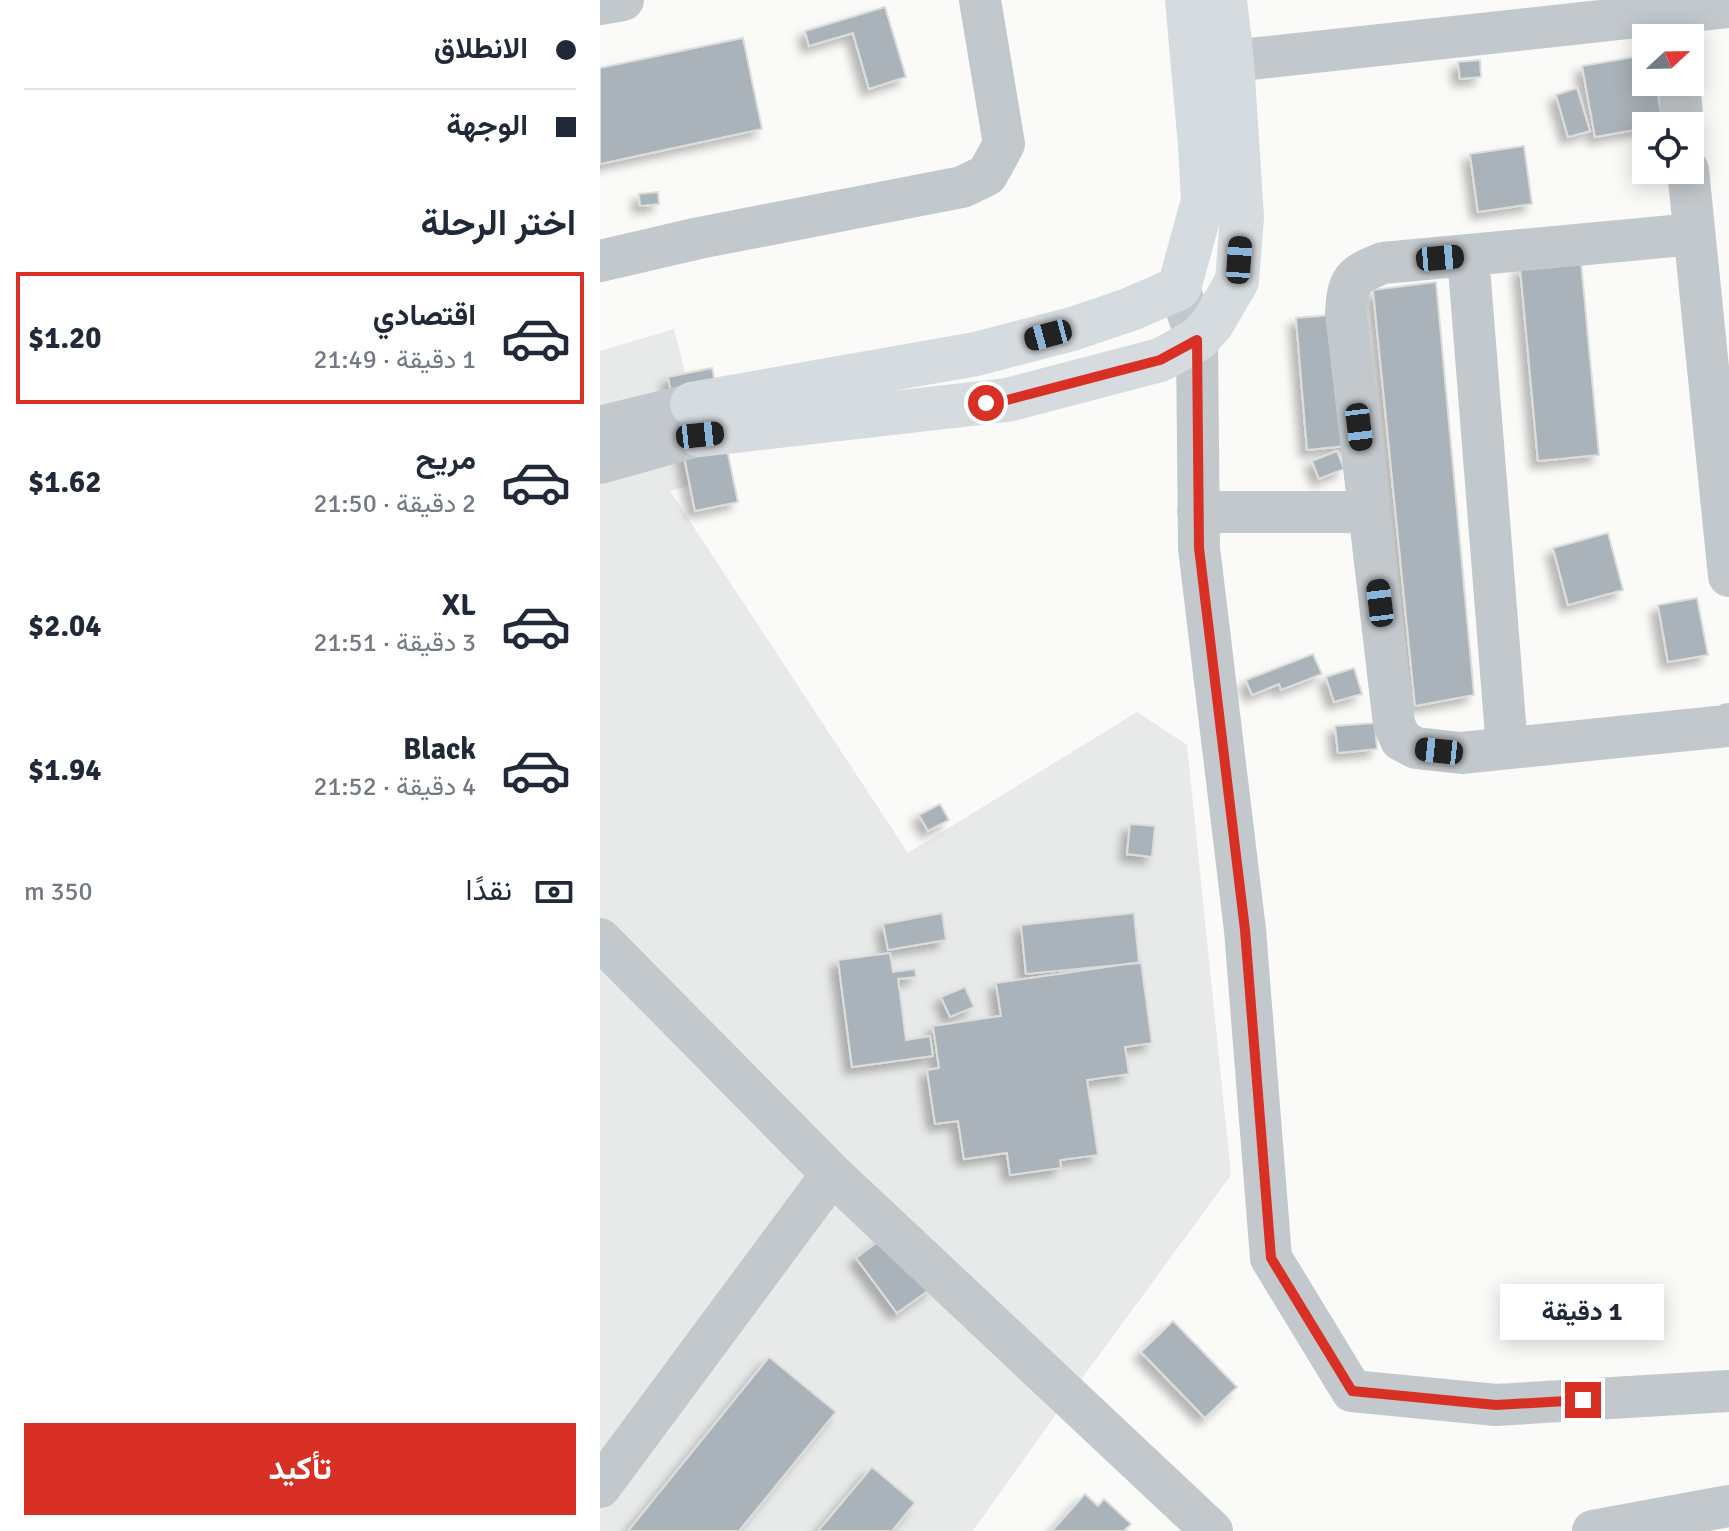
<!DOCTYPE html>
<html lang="ar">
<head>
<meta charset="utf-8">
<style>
	body { margin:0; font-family:Signika,Vazirmatn,sans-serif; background:#f2f2f3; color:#1f2937; direction:rtl; height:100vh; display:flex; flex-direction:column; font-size:30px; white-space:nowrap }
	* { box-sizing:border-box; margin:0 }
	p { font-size:26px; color:#747a83 }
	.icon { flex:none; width:44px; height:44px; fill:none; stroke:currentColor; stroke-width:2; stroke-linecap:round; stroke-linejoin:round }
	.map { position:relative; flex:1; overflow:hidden; direction:ltr }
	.panel { display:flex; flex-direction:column; background:#fff; width:600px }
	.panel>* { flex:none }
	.top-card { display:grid; align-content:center; height:176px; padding:0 24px; background:#fff }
	.needle { width:52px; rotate:68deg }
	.controls { position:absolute; left:1032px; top:24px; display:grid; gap:16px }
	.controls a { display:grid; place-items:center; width:72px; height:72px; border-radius:0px; background:#fff; box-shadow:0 4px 20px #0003; font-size:40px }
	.end { position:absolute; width:36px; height:36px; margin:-18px; border:10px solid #d93025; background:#fff; box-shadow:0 0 0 4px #fff }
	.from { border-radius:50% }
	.bubble { position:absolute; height:56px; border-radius:0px; background:#fff; box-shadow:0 4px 20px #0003; font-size:26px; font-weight:700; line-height:56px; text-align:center; direction:rtl }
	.car { position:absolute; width:24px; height:48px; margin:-24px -12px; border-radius:10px; box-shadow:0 0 6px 2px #0007; background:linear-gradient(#222 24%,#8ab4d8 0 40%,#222 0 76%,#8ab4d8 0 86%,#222 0) }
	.top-card b { display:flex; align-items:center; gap:28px; height:76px; font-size:30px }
	.top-card b+b { border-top:2px solid #e0e1e3 }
	.top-card i { width:20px; height:20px; background:#1f2937 }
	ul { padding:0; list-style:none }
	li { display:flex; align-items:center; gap:24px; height:132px; margin:0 16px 12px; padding:0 8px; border:4px solid transparent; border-radius:0px }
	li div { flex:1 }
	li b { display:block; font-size:30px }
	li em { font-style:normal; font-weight:700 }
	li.active { border-color:#d93025 }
	li>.icon { width:72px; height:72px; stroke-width:1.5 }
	h2 { padding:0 24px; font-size:36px; line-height:96px }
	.pay { display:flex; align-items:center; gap:20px; height:88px; padding:0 24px; font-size:30px }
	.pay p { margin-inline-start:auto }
	.primary-button { display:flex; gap:16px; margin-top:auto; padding:16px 24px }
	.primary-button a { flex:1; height:92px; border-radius:0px; background:#d93025; color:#fff; font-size:32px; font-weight:700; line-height:92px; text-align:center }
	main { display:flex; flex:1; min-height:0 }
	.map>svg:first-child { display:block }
	.built { fill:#e8e9e9 }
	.building { fill:#aab3b9; stroke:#dcdcda; stroke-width:2; filter:url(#shadow) }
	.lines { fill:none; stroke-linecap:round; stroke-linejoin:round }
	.minor { stroke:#c3c8cc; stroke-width:42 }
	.major { stroke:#d6dbdf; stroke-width:44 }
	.route { stroke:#d93025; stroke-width:10 }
</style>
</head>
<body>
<main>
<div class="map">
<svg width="1129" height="1531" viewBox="0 0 1129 1531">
	<defs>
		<filter id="shadow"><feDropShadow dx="-7" dy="7" stdDeviation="4" flood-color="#0004"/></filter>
	</defs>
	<rect width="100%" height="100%" fill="#fafaf8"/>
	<!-- built -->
	<path class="built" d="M74,329L112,480L70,491L308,853L537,712L587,745L631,1175L456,1414L373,1531H0V351Z"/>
	<!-- building -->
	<path class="building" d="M285,7L306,77L269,89L253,33L209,46L205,31Z
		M143,38L162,129L0,164V68Z
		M1046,55V82H1056L1063,125L1046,126V128L995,137L982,66Z
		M880,60L881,77L860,79L858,62Z
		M977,88L990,131L968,137L956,95Z
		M924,146L932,204L878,212L870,154Z
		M58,192L59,204L40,206L39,194Z
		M981,262L999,455L938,461L920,267Z
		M836,282L874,695L815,706L773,290Z
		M744,314L756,445L707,450L696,318Z
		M112,368L116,387H114L138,502L95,511L68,377Z
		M737,451L744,469L719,479L712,461Z
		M1008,533L1023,590L968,605L953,548Z
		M1097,598L1108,655L1068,662L1058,605Z
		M713,654L722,674L681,690L679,684L652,695L646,680Z
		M754,668L762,694L734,702L726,677Z
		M775,723L777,749L738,753L735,726Z
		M340,804L349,820L328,831L319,815Z
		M530,824L555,826L552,857L527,854Z
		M342,913L346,940L288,950L283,924Z
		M534,913L539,963L426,974L421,925Z
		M290,953L293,972L315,969L316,977L298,979L306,1040L330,1036L333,1056L252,1067L238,960Z
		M541,962L552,1043L525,1047L529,1074L487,1080L498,1155L460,1160L461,1168L410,1175L407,1153L364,1159L358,1121L335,1124L327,1070L339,1068L333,1026L401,1016L396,983Z
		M365,987L374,1007L350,1017L341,997Z
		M292,1231L333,1287L297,1313L256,1258Z
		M573,1321L637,1387L605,1418L541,1352Z
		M169,1357L236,1412L139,1531H28Z
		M272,1467L315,1503L292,1531H218Z
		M485,1494L498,1506L504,1499L531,1524L524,1531H452Z"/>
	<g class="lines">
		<!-- minor -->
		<path class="minor" d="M0,4L23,0
			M632,61L1129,7
			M1079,82L1083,126
			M1088,170L1129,576
			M1094,234L783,263C752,275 748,280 746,313L794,724L801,740L816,748L861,753L1127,726L1129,724
			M868,255L907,748
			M0,261L99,238L362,187L387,175L404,144L380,0
			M579,288L597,340L599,548L645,930L671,1258L752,1391L896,1405L1129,1391
			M0,427L92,404
			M0,463L100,435
			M598,512H769
			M0,939L232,1174L612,1531
			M0,1487L232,1174
			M993,1531L1129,1506"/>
		<!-- major -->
		<path class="major" d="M92,404L376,354L472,329L531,309L579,288L603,201L600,145L587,0
			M100,435L407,400L560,360L597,340L612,324L637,281L642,217L632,61L625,0"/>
	</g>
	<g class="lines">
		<!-- route -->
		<path class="route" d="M386,403L407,400L560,360L597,340L599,548L645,930L671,1258L752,1391L896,1405L983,1400"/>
	</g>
</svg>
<div class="controls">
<a><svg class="needle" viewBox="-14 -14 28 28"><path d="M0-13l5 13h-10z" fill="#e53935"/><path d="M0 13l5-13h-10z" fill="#747a83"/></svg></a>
<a><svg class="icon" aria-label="locate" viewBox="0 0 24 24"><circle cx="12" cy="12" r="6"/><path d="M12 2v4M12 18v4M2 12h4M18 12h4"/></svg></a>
</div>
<i class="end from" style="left:386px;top:403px"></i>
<i class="end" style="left:983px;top:1400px"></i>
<div class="bubble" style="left:900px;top:1284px;width:164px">1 دقيقة</div>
<i class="car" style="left:840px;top:258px;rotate:85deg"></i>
<i class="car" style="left:639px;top:260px;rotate:4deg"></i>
<i class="car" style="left:448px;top:335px;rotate:255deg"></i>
<i class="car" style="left:759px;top:427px;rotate:173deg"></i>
<i class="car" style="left:100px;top:435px;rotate:84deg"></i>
<i class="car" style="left:780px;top:603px;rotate:353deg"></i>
<i class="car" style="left:839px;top:751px;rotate:276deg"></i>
</div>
<section class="panel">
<div class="top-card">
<b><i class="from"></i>الانطلاق</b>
<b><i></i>الوجهة</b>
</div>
<h2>اختر الرحلة</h2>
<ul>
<li class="active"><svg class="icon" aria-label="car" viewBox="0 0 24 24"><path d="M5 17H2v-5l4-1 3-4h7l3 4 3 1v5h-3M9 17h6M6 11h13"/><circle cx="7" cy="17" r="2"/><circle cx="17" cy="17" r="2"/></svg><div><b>اقتصادي</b><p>1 دقيقة · 21:49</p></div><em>$1.20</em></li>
<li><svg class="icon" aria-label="car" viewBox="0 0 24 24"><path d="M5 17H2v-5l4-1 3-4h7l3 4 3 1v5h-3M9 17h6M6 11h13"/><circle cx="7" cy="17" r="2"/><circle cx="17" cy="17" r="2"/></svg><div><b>مريح</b><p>2 دقيقة · 21:50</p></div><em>$1.62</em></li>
<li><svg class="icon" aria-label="car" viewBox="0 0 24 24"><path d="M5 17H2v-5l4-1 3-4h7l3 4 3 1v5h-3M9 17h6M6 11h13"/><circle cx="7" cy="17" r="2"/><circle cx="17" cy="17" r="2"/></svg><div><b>XL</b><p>3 دقيقة · 21:51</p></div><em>$2.04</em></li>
<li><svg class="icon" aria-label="car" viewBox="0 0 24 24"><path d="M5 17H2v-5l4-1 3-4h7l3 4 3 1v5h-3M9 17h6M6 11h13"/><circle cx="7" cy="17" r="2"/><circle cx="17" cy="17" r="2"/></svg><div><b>Black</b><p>4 دقيقة · 21:52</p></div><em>$1.94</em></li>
</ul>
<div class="pay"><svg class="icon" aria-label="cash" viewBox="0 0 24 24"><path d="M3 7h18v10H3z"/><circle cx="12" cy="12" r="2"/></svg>نقدًا<p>350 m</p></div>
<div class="primary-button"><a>تأكيد</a></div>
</section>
</main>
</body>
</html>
